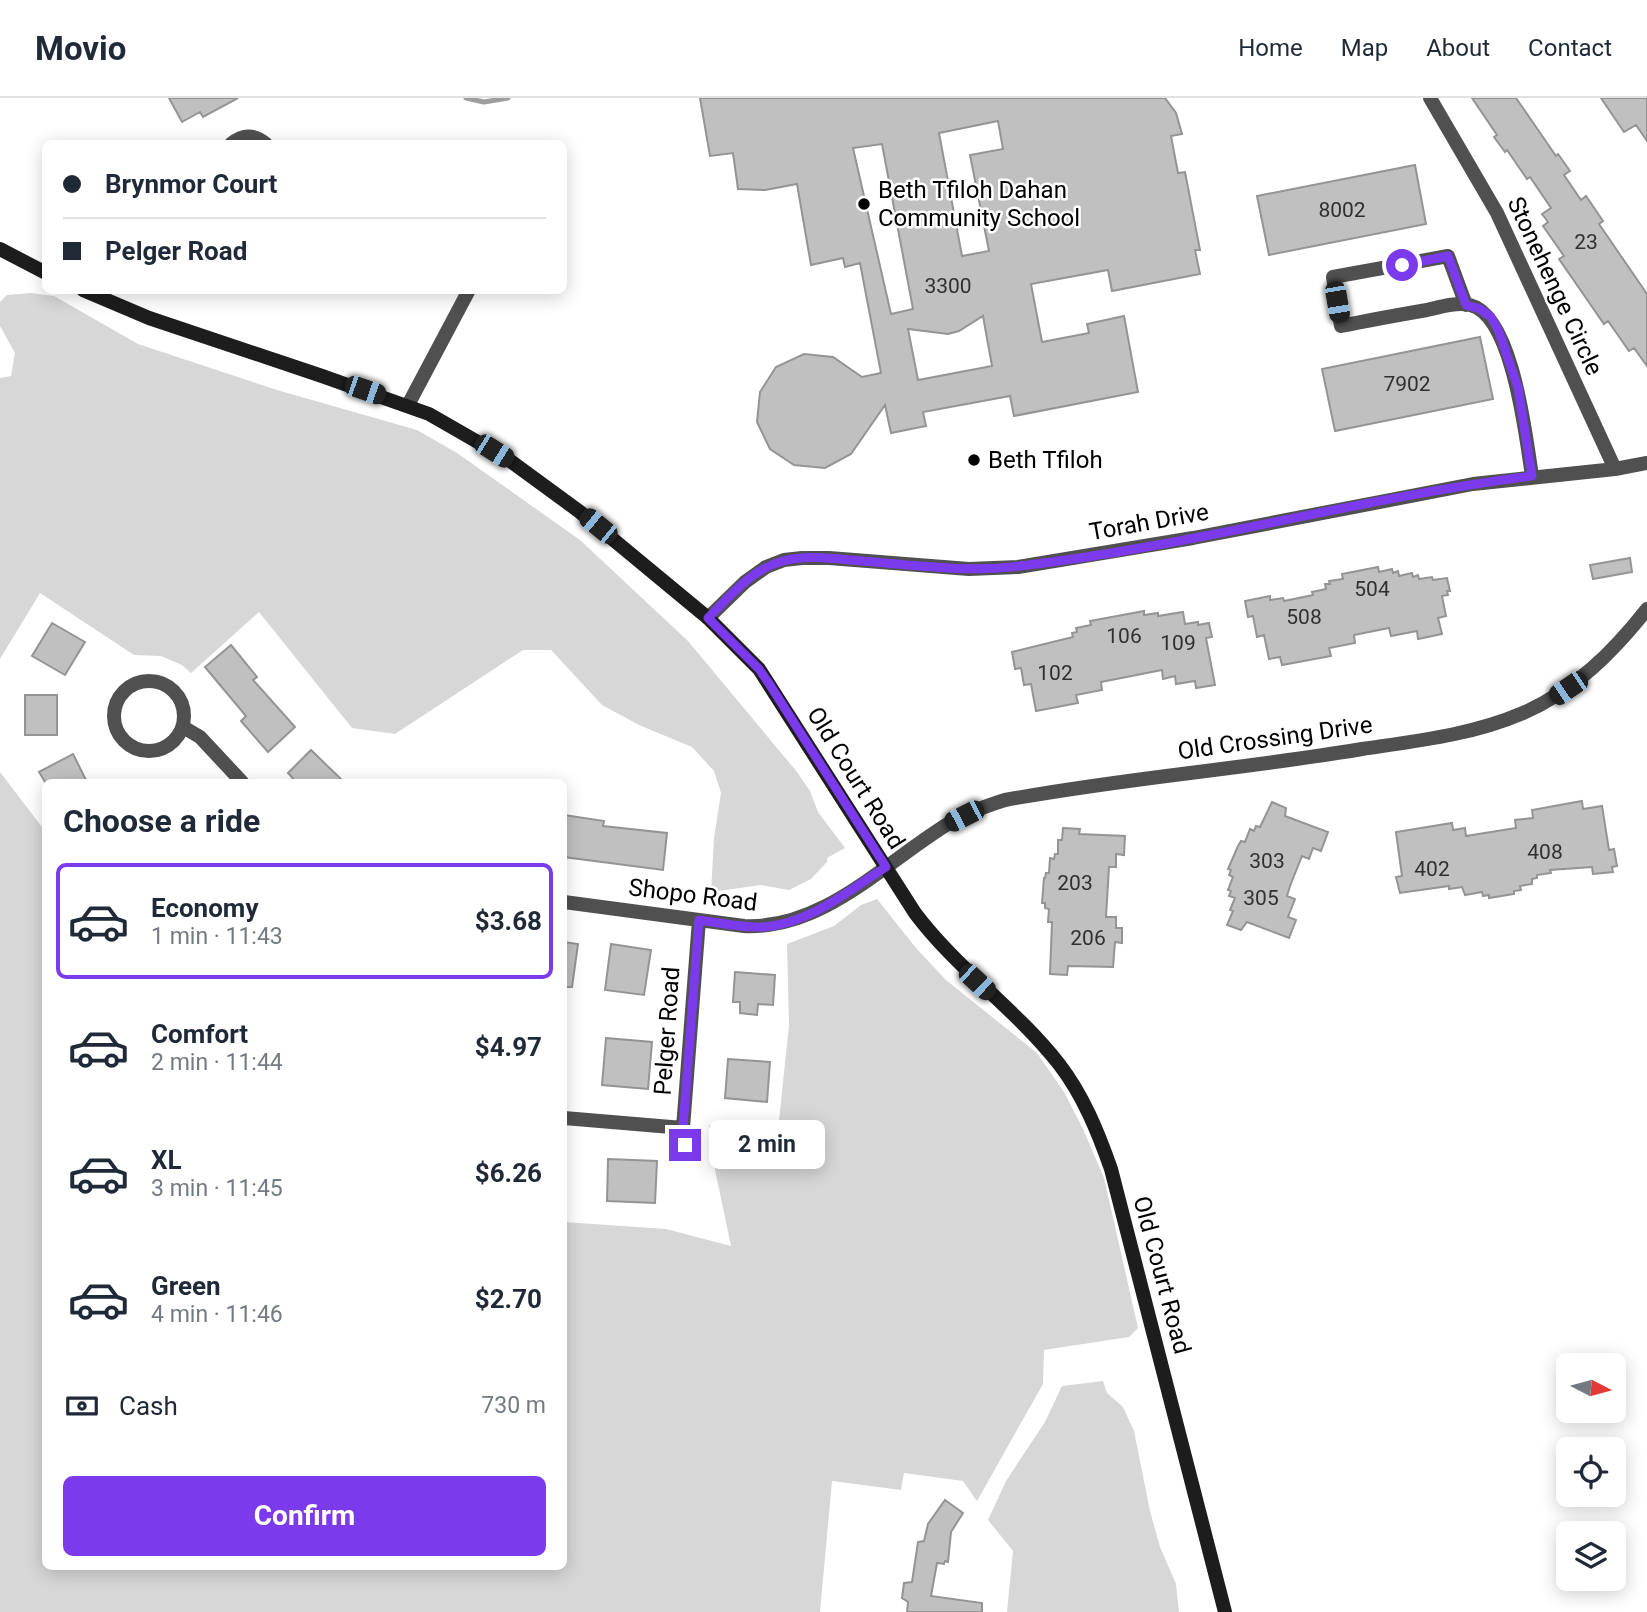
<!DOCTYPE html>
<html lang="en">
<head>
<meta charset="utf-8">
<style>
	body { margin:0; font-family:Roboto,sans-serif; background:#f2f2f3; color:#1f2937; height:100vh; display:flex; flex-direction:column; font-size:26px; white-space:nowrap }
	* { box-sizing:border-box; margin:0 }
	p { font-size:23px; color:#747a83 }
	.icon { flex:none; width:38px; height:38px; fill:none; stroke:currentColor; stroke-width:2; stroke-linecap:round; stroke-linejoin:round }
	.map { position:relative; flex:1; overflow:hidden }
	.side { position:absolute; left:42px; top:681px; width:525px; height:791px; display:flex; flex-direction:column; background:#fff; border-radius:10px; box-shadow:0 4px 18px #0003 }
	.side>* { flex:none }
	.banner { position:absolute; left:42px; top:42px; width:525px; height:154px; border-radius:10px; box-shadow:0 4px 18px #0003; display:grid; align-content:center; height:154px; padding:0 21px; background:#fff }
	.needle { width:46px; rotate:96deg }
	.buttons { position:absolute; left:1556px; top:1255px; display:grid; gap:14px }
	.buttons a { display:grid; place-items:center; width:70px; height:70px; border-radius:10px; background:#fff; box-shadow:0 4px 18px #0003; font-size:35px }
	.end { position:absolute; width:32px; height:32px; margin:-16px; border:9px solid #7c3aed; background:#fff; box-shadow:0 0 0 4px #fff }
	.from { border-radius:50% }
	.bubble { position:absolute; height:49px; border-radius:10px; background:#fff; box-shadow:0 4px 18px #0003; font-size:23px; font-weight:700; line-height:49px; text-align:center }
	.car { position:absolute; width:21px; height:42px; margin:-21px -10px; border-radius:9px; box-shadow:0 0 5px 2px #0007; background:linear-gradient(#222 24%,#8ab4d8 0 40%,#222 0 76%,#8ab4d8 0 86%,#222 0) }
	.banner b { display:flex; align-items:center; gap:24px; height:66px; font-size:26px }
	.banner b+b { border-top:2px solid #e0e1e3 }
	.banner i { width:18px; height:18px; background:#1f2937 }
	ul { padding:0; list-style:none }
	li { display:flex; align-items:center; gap:21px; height:116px; margin:0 14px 10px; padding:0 7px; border:4px solid transparent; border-radius:10px }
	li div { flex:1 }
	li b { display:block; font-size:26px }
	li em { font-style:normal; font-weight:700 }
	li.current { border-color:#7c3aed }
	li>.icon { width:63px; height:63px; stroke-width:1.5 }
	h2 { padding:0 21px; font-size:32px; line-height:84px }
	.pay { display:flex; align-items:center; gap:18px; height:77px; padding:0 21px; font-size:26px }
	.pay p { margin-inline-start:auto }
	.primary-button { display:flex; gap:14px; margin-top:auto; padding:14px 21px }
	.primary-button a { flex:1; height:80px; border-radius:10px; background:#7c3aed; color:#fff; font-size:28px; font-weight:700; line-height:80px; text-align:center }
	header { display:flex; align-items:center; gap:42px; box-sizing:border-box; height:98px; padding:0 35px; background:#fff; border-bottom:2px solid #e0e1e3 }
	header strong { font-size:33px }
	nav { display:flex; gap:38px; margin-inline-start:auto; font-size:24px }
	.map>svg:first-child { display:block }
	.green { fill:#d7d7d7 }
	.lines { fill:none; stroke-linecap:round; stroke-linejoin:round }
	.stream { stroke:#9e9e9e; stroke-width:5 }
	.building { fill:#c0c0c0; stroke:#949494; stroke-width:2; fill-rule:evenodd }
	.minor { stroke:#505050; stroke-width:14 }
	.secondary { stroke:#1d1d1d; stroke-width:14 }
	.route { stroke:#7c3aed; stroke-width:9 }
	.poi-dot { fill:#000; stroke:#fff; stroke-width:2.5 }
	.labels { text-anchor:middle; stroke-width:5; stroke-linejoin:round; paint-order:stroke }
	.number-label { font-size:21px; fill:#303030 }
	.poi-label { font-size:24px; fill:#000; stroke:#fff; text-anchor:start }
	.street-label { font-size:24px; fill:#000; stroke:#fff }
</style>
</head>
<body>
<header>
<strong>Movio</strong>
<nav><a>Home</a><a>Map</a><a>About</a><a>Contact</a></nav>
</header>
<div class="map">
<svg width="1647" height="1514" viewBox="0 0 1647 1514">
	<rect width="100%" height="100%" fill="#fff"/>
	<!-- green -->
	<path class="green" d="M31,195L54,198L138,246L277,292L417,332L457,355L580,442L688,543L797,674L810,693L818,714L845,750L827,760V764L811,781L789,792L761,787L711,794L714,740L721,695L714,673L692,649L639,627L602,607L551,552H523L395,636L352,630L259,514L191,575L182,567L161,558L134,557L40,495L0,561V280L11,278L15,255L0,228V204L7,197Z
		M0,674L45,733L46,1468H564V1124L666,1131L731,1148L715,1072L709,1027L778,1032L789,927L787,846L834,828L861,807L877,801L916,850L946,882L1037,955L1064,994L1083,1031L1104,1080L1138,1230L1129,1239L1044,1252L1043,1286L977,1403L963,1383L904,1375L901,1392L832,1383L820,1514H0Z
		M1103,1283L1107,1295L1123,1309L1134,1333L1150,1413L1160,1449L1176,1486L1179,1514H1007L1013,1453L988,1422L1006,1383L1045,1324L1062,1288Z"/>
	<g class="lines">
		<!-- stream -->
		<path class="stream" d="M466,0L484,4L508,0"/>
	</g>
	<!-- building -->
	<path class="building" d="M169,0H238L203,19L200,14L182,24Z
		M700,0H1165L1176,15L1182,36L1171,38L1178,75L1185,74L1200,152H1195L1200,176L1112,193L1108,172L1031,186L1042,244L1089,235L1087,226L1124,218L1138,294L1014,318L1010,298L923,314L926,328L891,335L885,307L851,356L825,370L794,367L770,351L757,324L760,294L776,269L804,256L833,259L862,279L881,275L860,165L845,169L843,160L811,167L797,86L765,92L738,91L733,55L710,58ZM998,23L1003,51L970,57L989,153L962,158L939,35ZM882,46L913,211L891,216L853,50ZM983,218L992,268L918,282L908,231L948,236L959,233Z
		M1472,0H1516L1556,58L1558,56L1570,73L1564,77L1581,102L1586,98L1603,123L1599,126L1647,196V268L1634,250L1629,253L1608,223L1604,226L1559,161L1564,158L1543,128L1548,124L1542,116L1551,110L1530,79L1527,81L1507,52L1505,54L1494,39L1497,37Z
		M1601,0H1647V43L1636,27L1624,34Z
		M1415,67L1426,126L1269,157L1257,98Z
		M1480,239L1493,301L1335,333L1322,271Z
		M1630,460L1632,474L1593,481L1590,467Z
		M1378,469L1379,474L1392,471L1393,475L1398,473L1399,478L1412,475L1413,479L1418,477L1419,481L1432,479L1433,482L1447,480L1450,493H1447L1448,497L1442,498L1446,518L1438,520L1442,536L1418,541L1417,533L1391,538L1389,530L1354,537L1355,545L1329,550L1331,558L1282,567L1280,559L1269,561L1264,537L1257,539L1253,518L1248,519L1245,503L1270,498V502L1283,500L1284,503L1313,497L1312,494L1326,491L1325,486H1330L1329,483L1343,481L1342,476Z
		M1144,513V517L1158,515V518L1183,514L1185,526L1198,524V527L1209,525L1212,539L1206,540L1215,587L1196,590L1195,583L1176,586L1175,578L1163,581L1162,572L1101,584L1102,592L1076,597L1078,605L1036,613L1031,586L1024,587L1021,570L1015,571L1012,554L1073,539L1072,535L1077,534L1076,530L1091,527L1090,523Z
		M52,525L85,544L65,577L32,558Z
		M231,547L257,579L253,582L295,629L268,654L241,623L246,618L205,569Z
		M25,597H57V637H25Z
		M311,652L344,684H296L288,675Z
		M73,656L87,684H45L39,674Z
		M1582,703L1583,711L1602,708L1609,752L1614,751L1617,768L1612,769L1613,774L1593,776L1592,769L1550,772L1551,775L1537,777V780L1532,781V786L1520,788L1521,792L1514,793V796L1489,800V797L1483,798L1482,794L1465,797L1462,789L1449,791V788L1400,795L1396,779L1402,778L1396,734L1452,725L1453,732L1465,730L1466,738L1516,730L1515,722L1533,720L1532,712Z
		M1272,704L1286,710L1285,718L1328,734L1321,753L1313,750L1309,761L1302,758L1290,788L1287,798L1295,801L1288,819L1296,822L1289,840L1247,824L1241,832L1227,827L1233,813L1230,812L1235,800L1229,798L1231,793L1228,792L1233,779L1229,777L1231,772L1228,771L1238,748L1241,743L1245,744L1250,731L1254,733L1256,728L1260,729Z
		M564,717L604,723L603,728L667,735L663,772L564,759Z
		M1063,730L1080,731L1079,736L1125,738L1124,757L1116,756V769H1109L1106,819H1116V830H1122V845L1115,844L1113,869L1068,868L1067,877L1050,876L1052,824H1048L1049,811L1045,810V805H1042L1044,780H1045L1046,775H1049L1050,760L1054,761L1055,756H1058V742H1062Z
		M564,844L578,846L572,889H564Z
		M611,846L651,852L644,897L605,892Z
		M735,874L775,877L773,907L758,906L757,917L740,915V904H733Z
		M606,940L652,944L648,991L602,987Z
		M728,961L770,964L767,1004L725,1000Z
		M608,1061L657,1063L655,1105L607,1103Z
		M945,1402L963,1415L951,1434L948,1464L945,1463L944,1466L937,1465L931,1498L982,1505V1514H907L908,1504L902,1500L904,1485L912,1484L918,1444L924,1443L928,1426Z"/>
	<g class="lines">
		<!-- minor -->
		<path class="minor" d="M1430,0L1497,115L1615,371
			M231,46C243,36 254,36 266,46
			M1466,207L1448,158L1333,179L1341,228C1370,222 1398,217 1427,212C1440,209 1456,204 1470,207C1513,217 1526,340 1532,378
			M408,307L469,192
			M708,520L745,484L766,469L784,462L802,460H829L969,471L1018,469L1193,440L1473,386L1615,371L1647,365
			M114 618a35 35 0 1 1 70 0a35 35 0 1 1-70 0Z
			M183,629L200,639L242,684
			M564,804L744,828C824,832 886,763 951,724C968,714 986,708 1005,702C1123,680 1244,671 1362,651C1416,643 1472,637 1523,615C1574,593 1613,554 1647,511
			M564,1020L683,1030
			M685,1047L683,1030L699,822"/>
		<!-- secondary -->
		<path class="secondary" d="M0,151L46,175
			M83,192L149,220L322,278L429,316L509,362L580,414L708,520L759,571L915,815C957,871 1016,911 1059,966C1083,997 1098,1034 1111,1071L1225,1514"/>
	</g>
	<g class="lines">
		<!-- route -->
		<path class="route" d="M685,1047L683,1030L699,822C720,825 743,830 764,829C811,825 848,793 886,769L768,584L759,571L708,520C730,498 752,471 783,463C808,456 837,461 862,463C914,467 968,475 1020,468C1192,448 1360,400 1532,378L1518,290L1499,234L1491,219L1480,211L1466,207L1448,158L1402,167"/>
	</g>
	<!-- markers -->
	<g class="poi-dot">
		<circle cx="864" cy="106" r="7"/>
		<circle cx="974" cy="362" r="7"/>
	</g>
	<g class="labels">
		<!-- number labels -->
		<g class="number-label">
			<text x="1342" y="119">8002</text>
			<text x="1586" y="151">23</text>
			<text x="948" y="195">3300</text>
			<text x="1407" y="293">7902</text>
			<text x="1372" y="498">504</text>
			<text x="1304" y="526">508</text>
			<text x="1124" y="545">106</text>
			<text x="1178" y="552">109</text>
			<text x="1055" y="582">102</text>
			<text x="1545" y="761">408</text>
			<text x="1267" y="770">303</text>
			<text x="1432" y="778">402</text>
			<text x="1075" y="792">203</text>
			<text x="1261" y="807">305</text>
			<text x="1088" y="847">206</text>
		</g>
		<!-- poi labels -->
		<g class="poi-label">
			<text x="878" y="100">Beth Tfiloh Dahan<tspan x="878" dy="28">Community School</tspan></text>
			<text x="988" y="370">Beth Tfiloh</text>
		</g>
		<!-- street labels -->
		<g class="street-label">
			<text transform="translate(1555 188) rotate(65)" y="8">Stonehenge Circle</text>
			<text transform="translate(1149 424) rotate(-10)" y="8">Torah Drive</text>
			<text transform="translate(1275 640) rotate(-8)" y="8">Old Crossing Drive</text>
			<text transform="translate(856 680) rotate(58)" y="8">Old Court Road</text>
			<text transform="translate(693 797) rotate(7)" y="8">Shopo Road</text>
			<text transform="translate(667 933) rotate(-86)" y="8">Pelger Road</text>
			<text transform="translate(1162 1177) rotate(75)" y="8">Old Court Road</text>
		</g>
	</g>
</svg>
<div class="buttons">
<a><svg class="needle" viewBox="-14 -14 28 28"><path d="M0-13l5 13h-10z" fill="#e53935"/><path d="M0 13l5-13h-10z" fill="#747a83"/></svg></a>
<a><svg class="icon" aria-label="locate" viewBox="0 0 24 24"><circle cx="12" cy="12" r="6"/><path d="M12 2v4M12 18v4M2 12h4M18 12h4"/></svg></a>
<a><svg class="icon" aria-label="layers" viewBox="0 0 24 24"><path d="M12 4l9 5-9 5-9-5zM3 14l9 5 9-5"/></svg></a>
</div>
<i class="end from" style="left:1402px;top:167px"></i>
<i class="end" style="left:685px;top:1047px"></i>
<div class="bubble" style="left:709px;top:1022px;width:116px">2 min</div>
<i class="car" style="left:1337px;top:204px;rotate:170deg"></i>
<i class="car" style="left:365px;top:292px;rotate:109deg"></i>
<i class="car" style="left:494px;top:353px;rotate:122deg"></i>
<i class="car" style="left:598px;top:428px;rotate:309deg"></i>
<i class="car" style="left:1568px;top:590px;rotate:236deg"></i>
<i class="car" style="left:964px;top:718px;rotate:243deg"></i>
<i class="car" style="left:977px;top:884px;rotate:133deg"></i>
<div class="banner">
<b><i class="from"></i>Brynmor Court</b>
<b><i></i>Pelger Road</b>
</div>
<section class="side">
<h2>Choose a ride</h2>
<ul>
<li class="current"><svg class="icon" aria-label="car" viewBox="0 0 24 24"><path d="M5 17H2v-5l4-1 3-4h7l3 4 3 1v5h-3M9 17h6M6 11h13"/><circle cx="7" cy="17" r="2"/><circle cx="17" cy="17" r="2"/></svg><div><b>Economy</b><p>1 min · 11:43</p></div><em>$3.68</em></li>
<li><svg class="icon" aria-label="car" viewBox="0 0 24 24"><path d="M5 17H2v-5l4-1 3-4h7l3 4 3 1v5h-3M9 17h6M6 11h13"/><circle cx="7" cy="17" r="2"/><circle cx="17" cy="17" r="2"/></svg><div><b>Comfort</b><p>2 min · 11:44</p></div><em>$4.97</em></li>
<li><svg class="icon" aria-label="car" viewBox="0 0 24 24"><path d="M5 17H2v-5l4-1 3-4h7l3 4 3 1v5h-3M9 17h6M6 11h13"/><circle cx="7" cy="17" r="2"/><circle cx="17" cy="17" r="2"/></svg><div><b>XL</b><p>3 min · 11:45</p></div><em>$6.26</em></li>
<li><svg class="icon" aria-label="car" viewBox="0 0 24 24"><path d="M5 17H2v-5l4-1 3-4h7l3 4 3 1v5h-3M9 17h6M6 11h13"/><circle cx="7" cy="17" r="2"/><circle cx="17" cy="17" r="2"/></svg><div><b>Green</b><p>4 min · 11:46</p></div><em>$2.70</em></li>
</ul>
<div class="pay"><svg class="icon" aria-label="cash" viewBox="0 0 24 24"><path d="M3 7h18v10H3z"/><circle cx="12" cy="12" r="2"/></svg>Cash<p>730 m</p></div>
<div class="primary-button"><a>Confirm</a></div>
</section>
</div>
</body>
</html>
